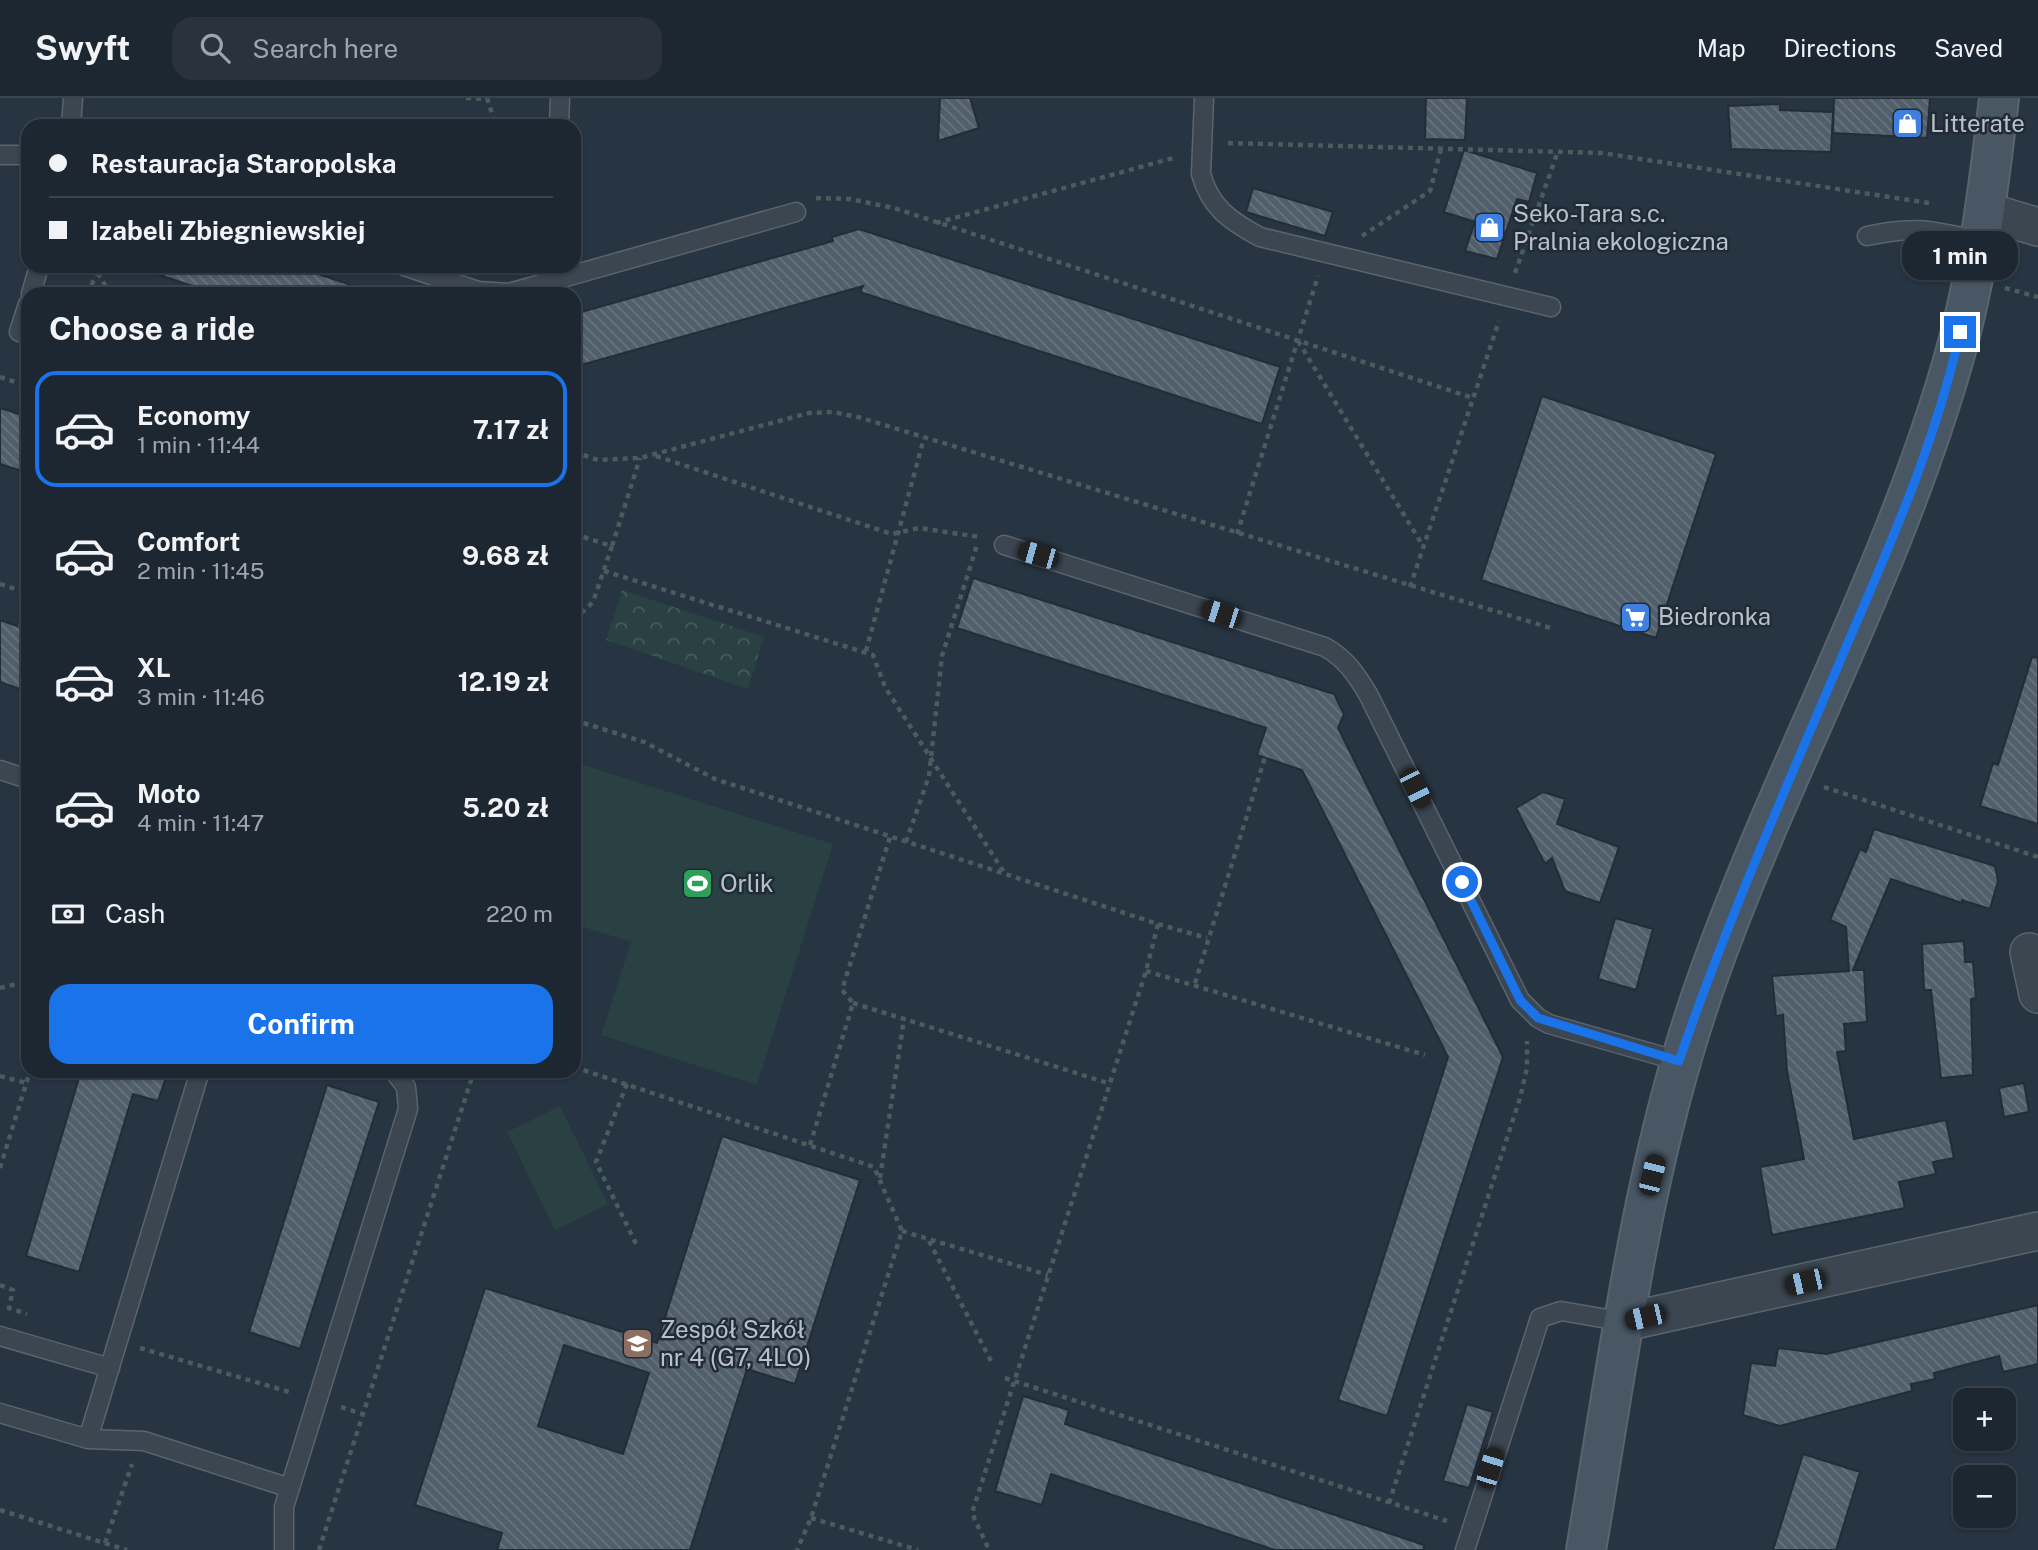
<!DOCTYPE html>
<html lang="en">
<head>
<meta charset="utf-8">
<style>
	body { margin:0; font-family:"Public Sans",sans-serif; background:#2a333d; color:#f1f3f6; height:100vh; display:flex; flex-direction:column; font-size:26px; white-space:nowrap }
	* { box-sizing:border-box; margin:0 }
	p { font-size:23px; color:#a0a5ab }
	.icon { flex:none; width:38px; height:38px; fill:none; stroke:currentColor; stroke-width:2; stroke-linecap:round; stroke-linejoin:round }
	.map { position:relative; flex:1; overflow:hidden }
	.details { position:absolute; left:21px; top:189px; width:560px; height:791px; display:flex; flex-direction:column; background:#1d2731; border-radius:21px; box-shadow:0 2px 5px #0004,0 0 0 2px #3b444d }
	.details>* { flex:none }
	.banner { position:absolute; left:21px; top:21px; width:560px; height:154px; border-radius:21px; box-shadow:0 2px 5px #0004,0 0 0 2px #3b444d; display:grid; align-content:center; height:154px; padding:0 28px; background:#1d2731 }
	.tools { position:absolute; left:1953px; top:1290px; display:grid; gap:14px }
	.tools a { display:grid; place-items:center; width:63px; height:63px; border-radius:14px; background:#1d2731; box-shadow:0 2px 5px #0004,0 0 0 2px #3b444d; font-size:35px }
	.end { position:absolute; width:32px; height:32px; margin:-16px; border:9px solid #1a73e8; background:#fff; box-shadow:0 0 0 4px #fff }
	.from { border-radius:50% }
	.bubble { position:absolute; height:49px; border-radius:21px; background:#1d2731; box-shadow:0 2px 5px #0004,0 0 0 2px #3b444d; font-size:23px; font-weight:700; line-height:49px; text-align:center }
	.car { position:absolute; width:21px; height:42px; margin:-21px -10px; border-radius:9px; box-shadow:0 0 5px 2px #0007; background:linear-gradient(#222 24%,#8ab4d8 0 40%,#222 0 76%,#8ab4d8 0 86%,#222 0) }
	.banner b { display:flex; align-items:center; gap:24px; height:66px; font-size:26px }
	.banner b+b { border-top:2px solid #3b444d }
	.banner i { width:18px; height:18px; background:#f1f3f6 }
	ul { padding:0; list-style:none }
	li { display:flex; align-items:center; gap:21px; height:116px; margin:0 14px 10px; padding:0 14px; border:4px solid transparent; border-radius:21px }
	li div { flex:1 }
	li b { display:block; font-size:26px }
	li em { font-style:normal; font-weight:700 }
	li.active { border-color:#1a73e8 }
	li>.icon { width:63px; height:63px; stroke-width:1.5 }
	h2 { padding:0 28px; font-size:32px; line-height:84px }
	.pay { display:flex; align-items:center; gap:18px; height:77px; padding:0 28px; font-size:26px }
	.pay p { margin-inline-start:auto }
	.button { display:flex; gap:14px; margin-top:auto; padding:14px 28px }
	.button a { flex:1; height:80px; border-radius:21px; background:#1a73e8; color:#fff; font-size:28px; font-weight:700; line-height:80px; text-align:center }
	header { display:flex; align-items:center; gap:42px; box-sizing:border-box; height:98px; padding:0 35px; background:#1d2731; border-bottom:2px solid #3b444d }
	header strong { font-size:33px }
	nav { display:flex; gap:38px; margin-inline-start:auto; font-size:24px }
	.search { width:490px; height:63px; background:#2a333d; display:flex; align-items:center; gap:18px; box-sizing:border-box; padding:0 24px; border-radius:21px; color:#a0a5ab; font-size:26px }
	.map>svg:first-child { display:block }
	.green { fill:#294142 }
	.park { fill:url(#park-crowns) }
	.building { fill:url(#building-back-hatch); stroke:#222d38; stroke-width:2; fill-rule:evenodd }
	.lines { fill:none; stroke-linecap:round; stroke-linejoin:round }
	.lane-casing { stroke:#59646e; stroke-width:21 }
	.street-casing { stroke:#59646e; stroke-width:40 }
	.secondary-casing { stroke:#59646e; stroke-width:42 }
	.path { stroke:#475d5e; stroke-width:4.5; stroke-dasharray:5 5; stroke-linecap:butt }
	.lane { stroke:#3b4650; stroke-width:18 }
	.street { stroke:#3b4650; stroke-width:37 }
	.secondary { stroke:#495663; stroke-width:38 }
	.route { stroke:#1a73e8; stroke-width:9 }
	.labels { text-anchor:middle; stroke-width:5; stroke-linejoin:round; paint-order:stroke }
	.poi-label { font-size:24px; fill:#b8c1cb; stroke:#202b36; text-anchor:start }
</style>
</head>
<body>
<header>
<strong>Swyft</strong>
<div class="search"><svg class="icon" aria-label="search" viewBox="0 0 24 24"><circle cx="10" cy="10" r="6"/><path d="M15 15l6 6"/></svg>Search here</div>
<nav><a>Map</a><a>Directions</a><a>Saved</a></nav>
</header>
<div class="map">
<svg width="2038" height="1452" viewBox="0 0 2038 1452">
	<defs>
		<pattern id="park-crowns" width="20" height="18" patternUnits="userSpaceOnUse" patternTransform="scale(1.75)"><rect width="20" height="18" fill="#294142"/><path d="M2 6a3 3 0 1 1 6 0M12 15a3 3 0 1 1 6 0" fill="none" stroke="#465b5c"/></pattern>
		<pattern id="building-back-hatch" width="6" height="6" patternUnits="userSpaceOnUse" patternTransform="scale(1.75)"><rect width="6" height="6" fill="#505f6b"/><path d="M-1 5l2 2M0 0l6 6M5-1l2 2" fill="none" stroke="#67747f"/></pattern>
	</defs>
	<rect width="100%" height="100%" fill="#273441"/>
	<!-- green -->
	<path class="green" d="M574,664L833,746L757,987L601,937L631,844L574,826Z
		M560,1008L608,1106L555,1132L507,1034Z"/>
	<!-- park -->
	<path class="park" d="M622,492L764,539L748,591L606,542Z"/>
	<!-- building -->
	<path class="building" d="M940,0H970L979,30L938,43Z
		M1426,0H1467L1465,42L1425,41Z
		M1834,0H1930L1927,40L1833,35Z
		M1780,6V12L1833,14L1831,54L1731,51L1728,8Z
		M1464,52L1537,75L1529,104L1517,101L1497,161L1465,153L1475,124L1444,114Z
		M1253,90L1333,114L1325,138L1246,114Z
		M859,131L1280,269L1262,326L860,194L863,188L574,269V216L833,143L832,139Z
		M148,168H294L363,191L362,196H216L148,173Z
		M1542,298L1716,356L1656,540L1481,482Z
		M0,310L28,319V375L0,366Z
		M973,480L1334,596L1344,616L1338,630L1503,959L1387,1318L1338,1302L1448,959L1443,949L1302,672L1257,657L1266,630L957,530Z
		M0,522L28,532V594L0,584Z
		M2032,559L2038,560V726L1980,708L1993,665L1998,667Z
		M1543,694L1565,701L1557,726L1619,749L1600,805L1565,793L1552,760L1545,766L1516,710Z
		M1874,731L1995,768L1998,783L1990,811L1962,802V805L1891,781L1853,872H1864L1867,924L1844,926L1846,953L1837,954L1854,1041L1946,1022L1954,1060L1933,1064L1936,1076L1899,1084L1905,1110L1772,1137L1760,1069L1804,1061L1787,973L1783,917L1776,918L1772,878L1849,873L1846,829L1830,822L1860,751L1866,754Z
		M1615,820L1653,831L1636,892L1598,881Z
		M1964,843L1965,864H1973L1976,900L1971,901L1973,977L1941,980L1931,892H1924L1922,846Z
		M81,973H168L158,1003L133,996L79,1174L26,1158Z
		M2024,985L2029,1014L2004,1019L1999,990Z
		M327,987L379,1004L300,1251L249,1234Z
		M722,1038L860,1082L795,1286L747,1271L690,1452H497L502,1435L415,1407L485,1190L657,1245ZM564,1247L649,1275L623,1356L538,1328Z
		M2038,1207V1266L2003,1274L1999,1258L1934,1275L1935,1281L1911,1286L1912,1293L1780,1328L1743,1317L1751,1265L1775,1268L1778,1250L1826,1256Z
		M1023,1298L1069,1312L1065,1326L1424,1447V1452H1275L1051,1376L1042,1407L995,1393Z
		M1467,1306L1493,1314L1469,1390L1443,1383Z
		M1803,1356L1860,1374L1836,1452H1773Z"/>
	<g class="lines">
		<defs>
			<path id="lane" d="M1204,0L1201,76C1210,109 1230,123 1260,139L1551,209
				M71,28L73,0
				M559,28L560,0
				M0,57H28
				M1867,138C1915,127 1933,133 1980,143
				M404,168L478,193L509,195L796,114
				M31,196L39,168
				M19,234L28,206
				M1004,447L1325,549C1346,561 1356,576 1368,596L1520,902L1538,920L1549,926L1679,963
				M0,672L28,681
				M0,1238L110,1270
				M0,1315L88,1341L144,1343L290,1390
				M88,1341L200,973
				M284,1452V1409L408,1011L406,989L394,973
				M1465,1452L1540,1220L1561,1213L1625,1224"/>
			<path id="street" d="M1985,113L2038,129
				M2029,854L2038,896
				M1625,1224L2038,1133"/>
			<path id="secondary" d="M1586,1452C1619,1260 1642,1063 1708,879C1782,671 1892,476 1953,263C1978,177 1989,88 1999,0"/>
		</defs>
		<!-- lane casing -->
		<use href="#lane" class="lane-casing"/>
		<!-- street casing -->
		<use href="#street" class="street-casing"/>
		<!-- secondary casing -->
		<use href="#secondary" class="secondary-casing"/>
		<!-- path -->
		<path class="path" d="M466,0L487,1
			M487,0L496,28
			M1228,45L1602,55L1929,105
			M816,100L850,101L894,110L1473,300
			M936,125L1177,59
			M1362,138L1430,93L1441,51
			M360,168L382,175
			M98,175L110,196
			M1515,175L1558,53
			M2005,190L2038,199
			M87,196L101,168
			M1298,243L1423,448
			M0,279L28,288
			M27,319L28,315
			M574,354L598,362L640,360L809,315L833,314L858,319L1554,531
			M656,358L892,436L919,430L980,439
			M574,436L612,448L640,360
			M1237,436L1318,178
			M604,473L873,557L885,589L1005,776
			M0,486L28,495
			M1410,489L1499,223
			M574,522L593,504L612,448
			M20,529L28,505
			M866,553L924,340
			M574,622L644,644L715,681L1158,826L1146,873L972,1415L989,1452
			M1824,689L2038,759
			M906,744L929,678L942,558L977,447
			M1158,826L1207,840
			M1146,873L1425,957
			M1195,885L1265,659
			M0,890L28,883
			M853,905L1111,986
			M574,969L874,1069L902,1133L811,1420L797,1452
			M0,978L26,985
			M627,986L596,1064L638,1150
			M810,1047L853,905L842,892L890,739
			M0,1070L30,973
			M880,1080L904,921
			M902,1133L1048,1177
			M929,1143L993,1267
			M0,1187L13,1192L9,1210L27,1216
			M140,1250L293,1295
			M1005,1280L1447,1423
			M341,1309L363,1316
			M1389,1405L1520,1000L1527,970V943
			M0,1412L127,1452
			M811,1420L918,1452
			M105,1445L132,1366
			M319,1452L474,973"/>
		<!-- lane -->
		<use href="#lane" class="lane"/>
		<!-- street -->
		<use href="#street" class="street"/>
		<!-- secondary -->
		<use href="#secondary" class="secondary"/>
	</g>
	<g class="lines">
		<!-- route -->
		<path class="route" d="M1462,784L1520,902L1538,920L1679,963C1728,820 1790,681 1849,542C1892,443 1937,340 1960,234"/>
	</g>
	<!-- icons -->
	<defs>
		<symbol id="shop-square" viewBox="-11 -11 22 22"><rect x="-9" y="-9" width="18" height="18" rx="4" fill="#3f7fe0" stroke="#202b36"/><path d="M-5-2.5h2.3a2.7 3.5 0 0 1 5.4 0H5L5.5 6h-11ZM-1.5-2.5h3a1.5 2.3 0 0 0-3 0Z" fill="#fff"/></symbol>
		<symbol id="supermarket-square" viewBox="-11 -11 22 22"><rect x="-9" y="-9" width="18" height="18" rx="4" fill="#3f7fe0" stroke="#202b36"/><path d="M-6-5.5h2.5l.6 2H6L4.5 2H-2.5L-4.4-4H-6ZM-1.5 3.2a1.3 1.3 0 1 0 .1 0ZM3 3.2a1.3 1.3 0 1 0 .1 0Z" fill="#fff"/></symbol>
		<symbol id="stadium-square" viewBox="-11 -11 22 22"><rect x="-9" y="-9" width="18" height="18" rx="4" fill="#2e9e5b" stroke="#202b36"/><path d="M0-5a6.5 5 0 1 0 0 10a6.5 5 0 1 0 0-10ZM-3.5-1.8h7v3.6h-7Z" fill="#fff"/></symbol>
		<symbol id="school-square" viewBox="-11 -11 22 22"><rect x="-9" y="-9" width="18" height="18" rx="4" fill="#8d6e63" stroke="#202b36"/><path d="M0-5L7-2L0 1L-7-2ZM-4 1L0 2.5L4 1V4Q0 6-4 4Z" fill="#fff"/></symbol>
	</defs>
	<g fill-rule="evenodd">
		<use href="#shop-square" x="1890" y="8" width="35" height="35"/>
		<use href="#shop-square" x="1472" y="112" width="35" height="35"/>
		<use href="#supermarket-square" x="1618" y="502" width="35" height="35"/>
		<use href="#stadium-square" x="680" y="768" width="35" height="35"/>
		<use href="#school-square" x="620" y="1228" width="35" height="35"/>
	</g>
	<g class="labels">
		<!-- poi labels -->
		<g class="poi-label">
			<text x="1930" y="34">Litterate</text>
			<text x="1513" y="124">Seko-Tara s.c.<tspan x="1513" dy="28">Pralnia ekologiczna</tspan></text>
			<text x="1658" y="527">Biedronka</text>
			<text x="720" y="794">Orlik</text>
			<text x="660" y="1240">Zespół Szkół<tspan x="660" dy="28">nr 4 (G7, 4LO)</tspan></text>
		</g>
	</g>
</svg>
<div class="tools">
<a>+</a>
<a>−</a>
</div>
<i class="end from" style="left:1462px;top:784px"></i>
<i class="end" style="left:1960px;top:234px"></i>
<div class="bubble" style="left:1902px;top:133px;width:116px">1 min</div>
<i class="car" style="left:1038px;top:457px;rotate:286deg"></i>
<i class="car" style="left:1221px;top:516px;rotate:288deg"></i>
<i class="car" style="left:1415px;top:690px;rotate:153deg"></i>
<i class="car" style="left:1652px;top:1077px;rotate:14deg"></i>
<i class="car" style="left:1805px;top:1184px;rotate:257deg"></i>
<i class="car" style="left:1645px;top:1219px;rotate:257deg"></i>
<i class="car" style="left:1490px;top:1370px;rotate:17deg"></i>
<div class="banner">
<b><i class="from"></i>Restauracja Staropolska</b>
<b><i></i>Izabeli Zbiegniewskiej</b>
</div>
<section class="details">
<h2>Choose a ride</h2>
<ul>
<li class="active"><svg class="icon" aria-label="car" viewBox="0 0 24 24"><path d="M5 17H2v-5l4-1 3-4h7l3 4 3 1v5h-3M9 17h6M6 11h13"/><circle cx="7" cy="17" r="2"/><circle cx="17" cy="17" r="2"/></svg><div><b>Economy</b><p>1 min · 11:44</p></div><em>7.17 zł</em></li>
<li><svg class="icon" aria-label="car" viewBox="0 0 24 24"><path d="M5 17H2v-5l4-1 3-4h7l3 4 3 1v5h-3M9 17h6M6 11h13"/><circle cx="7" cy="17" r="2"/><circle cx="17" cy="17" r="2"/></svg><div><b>Comfort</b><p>2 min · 11:45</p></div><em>9.68 zł</em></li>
<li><svg class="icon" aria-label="car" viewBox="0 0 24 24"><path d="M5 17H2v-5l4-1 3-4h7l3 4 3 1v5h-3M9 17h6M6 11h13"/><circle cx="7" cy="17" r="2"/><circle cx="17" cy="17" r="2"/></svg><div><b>XL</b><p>3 min · 11:46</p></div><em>12.19 zł</em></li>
<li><svg class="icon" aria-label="car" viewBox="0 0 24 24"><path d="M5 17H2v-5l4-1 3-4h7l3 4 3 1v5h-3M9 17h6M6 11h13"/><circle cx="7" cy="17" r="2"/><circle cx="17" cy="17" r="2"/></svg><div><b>Moto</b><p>4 min · 11:47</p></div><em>5.20 zł</em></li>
</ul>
<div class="pay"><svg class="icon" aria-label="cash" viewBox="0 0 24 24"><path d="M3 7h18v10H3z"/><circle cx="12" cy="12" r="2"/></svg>Cash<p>220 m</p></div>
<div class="button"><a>Confirm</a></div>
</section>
</div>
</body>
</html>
